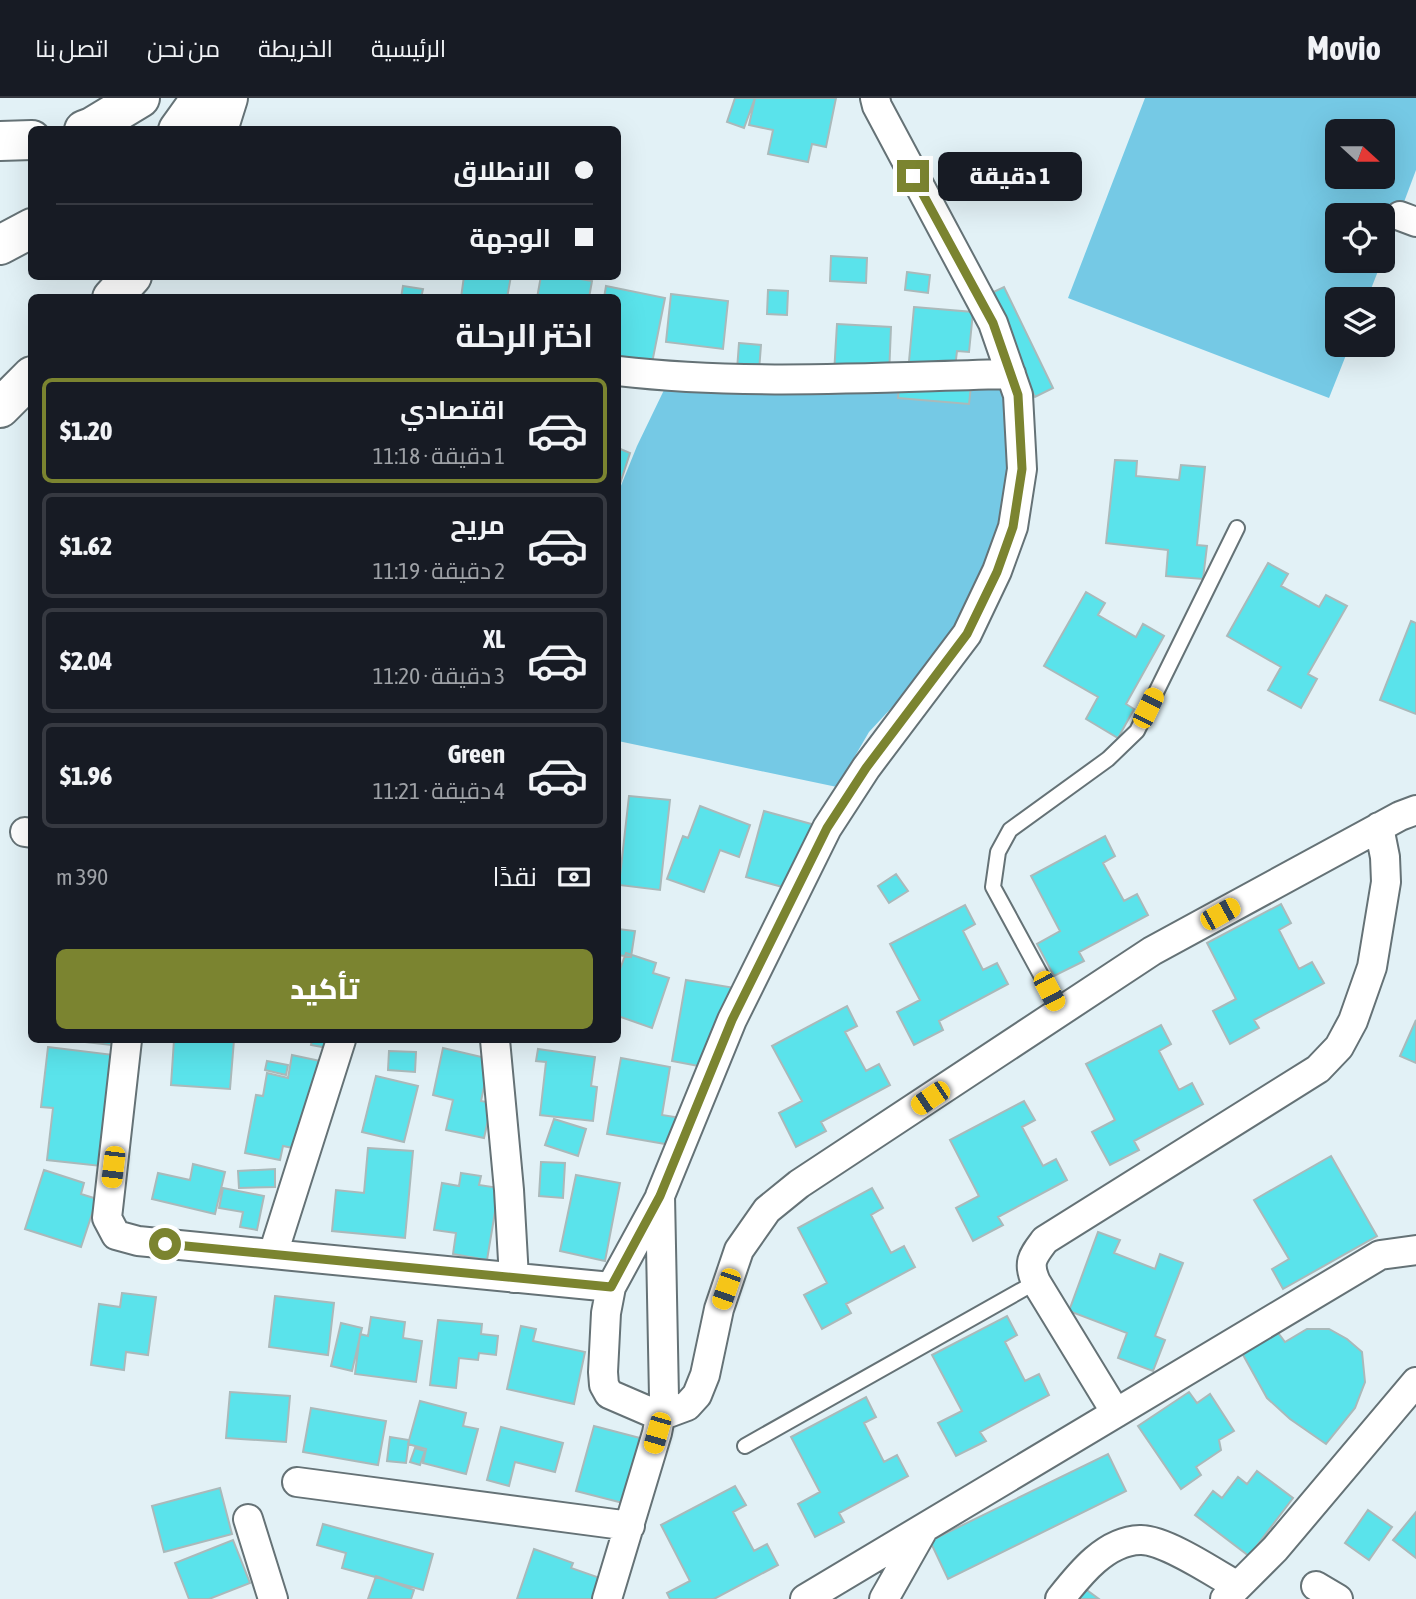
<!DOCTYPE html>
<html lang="ar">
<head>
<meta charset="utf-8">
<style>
	body { margin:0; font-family:"Asap Condensed",Cairo,sans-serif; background:#20242c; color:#f1f3f6; direction:rtl; height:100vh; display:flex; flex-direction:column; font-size:26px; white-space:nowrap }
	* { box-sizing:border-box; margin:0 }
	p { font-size:23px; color:#9ea1a6 }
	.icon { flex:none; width:38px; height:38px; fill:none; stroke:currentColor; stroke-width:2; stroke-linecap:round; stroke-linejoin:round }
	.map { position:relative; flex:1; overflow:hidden; direction:ltr }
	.details { position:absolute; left:28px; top:196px; width:593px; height:749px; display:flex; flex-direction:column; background:#171b24; border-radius:10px; box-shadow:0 7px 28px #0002; direction:rtl }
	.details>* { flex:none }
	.guide { position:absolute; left:28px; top:28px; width:593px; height:154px; border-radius:10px; box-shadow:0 7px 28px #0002; direction:rtl; display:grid; align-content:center; height:154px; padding:0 28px; background:#171b24 }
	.needle { width:46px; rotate:111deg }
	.buttons { position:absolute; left:1325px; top:21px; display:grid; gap:14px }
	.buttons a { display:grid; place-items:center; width:70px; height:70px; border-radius:10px; background:#171b24; box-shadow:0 7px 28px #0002; font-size:35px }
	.end { position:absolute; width:32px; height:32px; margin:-16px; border:9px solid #7b8430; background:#fff; box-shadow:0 0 0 4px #fff }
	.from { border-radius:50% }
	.bubble { position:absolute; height:49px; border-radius:10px; background:#171b24; box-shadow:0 7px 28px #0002; font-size:23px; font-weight:800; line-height:49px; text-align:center; direction:rtl }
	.car { position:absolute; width:21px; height:42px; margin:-21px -10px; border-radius:9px; box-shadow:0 0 5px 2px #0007; background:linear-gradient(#f5c518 24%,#345 0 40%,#f5c518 0 76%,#345 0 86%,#f5c518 0) }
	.guide b { display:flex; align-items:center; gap:24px; height:66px; font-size:26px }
	.guide b+b { border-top:2px solid #363941 }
	.guide i { width:18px; height:18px; background:#f1f3f6 }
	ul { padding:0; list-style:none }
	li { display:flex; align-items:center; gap:21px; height:105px; margin:0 14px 10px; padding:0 14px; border:4px solid #363941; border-radius:10px }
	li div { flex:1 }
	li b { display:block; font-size:26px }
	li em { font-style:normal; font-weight:800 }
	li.selected { border-color:#7b8430 }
	li>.icon { width:63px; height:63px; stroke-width:1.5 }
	h2 { padding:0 28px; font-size:32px; line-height:84px }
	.pay { display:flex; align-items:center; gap:18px; height:77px; padding:0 28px; font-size:26px }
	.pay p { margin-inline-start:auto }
	.cta { display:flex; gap:14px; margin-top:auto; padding:14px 28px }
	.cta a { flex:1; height:80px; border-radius:10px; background:#7b8430; color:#fff; font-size:28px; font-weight:800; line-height:80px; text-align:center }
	header { display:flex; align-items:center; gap:42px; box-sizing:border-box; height:98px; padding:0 35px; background:#171b24; border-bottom:2px solid #363941 }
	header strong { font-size:33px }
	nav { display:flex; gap:38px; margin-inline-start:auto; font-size:24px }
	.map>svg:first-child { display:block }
	.green { fill:#75c9e5; fill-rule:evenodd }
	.building { fill:#5ae3eb; stroke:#aab9ba; stroke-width:2 }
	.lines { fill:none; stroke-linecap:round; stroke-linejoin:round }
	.lane-casing { stroke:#657276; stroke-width:18 }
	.street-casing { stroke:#657276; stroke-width:32 }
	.highway-casing { stroke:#657276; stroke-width:42 }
	.lane { stroke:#fff; stroke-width:14 }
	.street { stroke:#fff; stroke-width:28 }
	.highway { stroke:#fff; stroke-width:38 }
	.route { stroke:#7b8430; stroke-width:9 }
</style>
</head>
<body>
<header>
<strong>Movio</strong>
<nav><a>الرئيسية</a><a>الخريطة</a><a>من نحن</a><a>اتصل بنا</a></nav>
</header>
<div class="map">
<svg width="1416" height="1501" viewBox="0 0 1416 1501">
	<rect width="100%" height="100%" fill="#e2f1f6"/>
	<!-- green -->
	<path class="green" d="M1145,0H1416V72L1383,160L1382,117H1337V163H1382L1367,201H1337V247H1350L1329,300L1068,200ZM1337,33H1382V79H1337Z
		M1003,287L1010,367L996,446L972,506L921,578L869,634L837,689L618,643V395L637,348L664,292Z"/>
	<!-- building -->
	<path class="building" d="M735,0H755L744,30L727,24Z
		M755,0H836L826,49L812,46L808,64L768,56L773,32L749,27Z
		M831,158L867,160L866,185L830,183Z
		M907,174L930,177L928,195L905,192Z
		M464,178H511L507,200H461Z
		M541,178H564L592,183L589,200H537Z
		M403,188L423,191L421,200H401Z
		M606,188L665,200L652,265L618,258V200H604Z
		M1004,189L1053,290L1035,299L985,198Z
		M768,192L788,193L787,217L767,216Z
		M671,196L728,203L723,251L666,244Z
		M914,209L973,214L969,254L957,253L955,270L973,271L969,306L898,300L900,273L908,274Z
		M837,226L891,229L889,278L834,276Z
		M739,245L761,247L759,273L737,272Z
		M618,350L630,355L618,392Z
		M1115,362L1137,363L1136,378L1179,382L1181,367L1205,369L1197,447L1207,448L1203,481L1166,478L1168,452L1106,445Z
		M1268,465L1288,476L1281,488L1319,509L1326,497L1347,508L1308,576L1317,581L1301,610L1268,592L1281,569L1227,538Z
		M1086,494L1105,505L1098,517L1136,539L1143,526L1164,538L1126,606L1134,611L1118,640L1086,621L1098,599L1044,568Z
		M1411,523L1416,525V616L1380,602Z
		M629,698L670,702L660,792L619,787Z
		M700,708L750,727L739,759L720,752L704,794L667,781L683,738L688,740Z
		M764,713L815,727L797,793L746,779Z
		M1105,738L1115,758L1103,765L1124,803L1137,796L1148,817L1079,854L1084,863L1054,878L1037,846L1060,833L1031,778Z
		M896,776L908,793L889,805L878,788Z
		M1281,806L1291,825L1279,832L1299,871L1312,864L1324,885L1254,922L1259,930L1230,946L1213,913L1236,901L1207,845Z
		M965,807L975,826L963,833L983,872L997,865L1008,886L939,923L943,932L914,947L897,914L920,902L890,846Z
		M618,831L635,833L631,859L618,857Z
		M626,855L656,865L653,875L669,880L652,930L618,918V871H620Z
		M686,882L735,890L720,972L672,963Z
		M847,908L857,928L845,934L866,973L879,966L890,987L821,1024L826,1033L796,1049L779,1015L802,1003L772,948Z
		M1416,922V965L1400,958Z
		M1161,927L1171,946L1159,953L1179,992L1192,985L1203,1006L1134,1043L1139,1052L1110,1067L1092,1034L1115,1022L1086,966Z
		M67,942H111V947Z
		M174,942H234L230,991L171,987Z
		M312,942H330L328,950L311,947Z
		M48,949L114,957L101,1068L47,1062L53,1010L41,1009Z
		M443,950L490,961L481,1003L492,1005L484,1040L446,1032L453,1002L433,997Z
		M538,951L595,959L591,988L597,989L593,1023L540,1017L546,964L536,963Z
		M389,953L416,954L415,974L388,972Z
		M292,957L325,964L298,1051L283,1048L280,1062L245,1055L256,997L263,998L267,975L288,980Z
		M621,960L670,969L662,1017L681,1020L677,1048L607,1036Z
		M267,963L288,967L286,977L265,972Z
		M376,978L418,988L404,1044L362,1034Z
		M1024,1003L1035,1022L1022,1029L1043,1068L1056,1061L1067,1082L998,1119L1003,1127L973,1143L956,1110L979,1098L950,1042Z
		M554,1021L586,1031L578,1058L545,1047Z
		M368,1050L413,1053L405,1140L332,1133L336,1092L364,1095Z
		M1331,1058L1377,1138L1283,1191L1272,1171L1289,1161L1254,1102Z
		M541,1064L565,1065L563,1100L539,1098Z
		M193,1066L225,1074L215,1116L152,1101L158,1075L190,1082Z
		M275,1071V1089L239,1090L238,1073Z
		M44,1072L84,1085L81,1096L97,1101L81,1149L25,1131Z
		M461,1075L481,1078L479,1087L499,1090L487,1162L453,1156L456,1135L434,1132L442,1085L459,1088Z
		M576,1077L620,1085L605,1163L560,1153Z
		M223,1090L264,1098L257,1132L240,1129L243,1114L219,1110Z
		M872,1090L883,1110L871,1117L891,1155L904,1148L915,1169L846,1206L851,1215L822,1231L804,1197L827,1185L798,1130Z
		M1098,1134L1120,1142L1114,1155L1155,1171L1160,1156L1183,1165L1155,1238L1165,1242L1153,1273L1118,1260L1127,1235L1069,1213Z
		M122,1195L156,1199L148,1257L126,1254L124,1272L91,1267L99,1206L120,1209Z
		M275,1198L334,1205L328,1257L269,1249Z
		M1007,1218L1017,1237L1005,1244L1025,1283L1039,1276L1049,1297L980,1334L986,1343L956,1358L938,1325L962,1313L932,1257Z
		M371,1219L405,1224L403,1240L422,1243L416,1284L355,1276L360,1236L368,1238Z
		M438,1222L482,1226L481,1236L498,1238L496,1257L479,1255L478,1262L459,1260L456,1290L430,1287Z
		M341,1225L362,1230L352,1273L331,1268Z
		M521,1228L536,1231L533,1243L585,1254L574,1306L507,1291Z
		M1307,1231H1329L1347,1241L1362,1254L1365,1284L1355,1310L1326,1346L1290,1321L1267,1300L1242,1255L1276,1232L1285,1244Z
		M230,1294L290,1298L286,1344L226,1340Z
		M1189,1294L1197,1305L1210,1296L1234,1333L1219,1342L1221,1352L1196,1369L1201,1377L1181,1391L1138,1328Z
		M866,1299L876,1319L864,1325L884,1364L897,1357L908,1378L839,1415L844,1424L815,1439L798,1406L820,1394L791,1339Z
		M420,1303L466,1315L463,1328L478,1331L466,1376L423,1365L426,1351L408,1346Z
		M311,1310L386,1323L378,1367L303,1354Z
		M594,1328L640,1340L623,1405L576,1393Z
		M501,1329L563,1345L555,1374L515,1364L509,1388L487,1382Z
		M390,1339L409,1342L406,1365L387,1363Z
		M415,1350L425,1353L420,1367L410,1364Z
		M1108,1356L1126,1393L948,1481L930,1443Z
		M1257,1373L1293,1400L1249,1458L1195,1417L1213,1393L1222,1400L1238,1379L1247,1386Z
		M735,1388L746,1407L733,1414L754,1453L767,1446L778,1467L714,1501H670L667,1495L690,1483L661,1427Z
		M220,1390L232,1436L164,1454L152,1408Z
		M1368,1412L1392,1429L1369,1462L1345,1445Z
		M1416,1414V1460L1393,1442Z
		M323,1426L433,1456L423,1492L342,1470L346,1455L317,1447Z
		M233,1442L250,1485L209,1501H189L175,1465Z
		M534,1451L573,1465L571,1470L600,1480L592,1501H517Z
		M376,1478L414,1492L411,1501H368Z
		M1080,1487L1099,1501H1070Z"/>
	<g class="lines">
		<defs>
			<path id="lane" d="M1061,914L993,789L998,754L1010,732L1108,661L1137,633L1237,430
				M745,1348L1036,1184"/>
			<path id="street" d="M1400,118L1416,124
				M618,273C748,288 880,279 1011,276
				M25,734L32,735
				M127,942L107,1120L116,1137L138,1143L611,1189
				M495,942L509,1092L514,1180
				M659,1101L611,1189L606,1215L603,1274L604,1287L609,1296L660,1318L687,1308L697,1297L705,1277L719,1211L739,1152L767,1112L799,1086L1152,853L1400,718L1416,712
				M273,1156L341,942
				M1116,1315L1036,1184C1027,1164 1033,1158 1045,1142L1318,971L1339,949L1353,923L1372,869L1386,784L1385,759L1379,729
				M297,1384L630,1428
				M248,1421L273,1501
				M1316,1488L1338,1501
				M607,1501L657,1335L664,1299L660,1098L732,922L827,730L866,670L967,536L997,473L1013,429L1022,371L1018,297L993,225L877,8L875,0
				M805,1501L1380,1157L1416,1152
				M884,1501L923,1432
				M1060,1501C1079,1477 1105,1443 1140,1442C1164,1441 1215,1475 1237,1488
				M1225,1501L1275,1451L1416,1284"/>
			<path id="highway" d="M84,32L92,29L140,0
				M178,32L201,0
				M218,32L228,0
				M0,43L32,42
				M0,147L32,130
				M112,200L132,178
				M0,310L32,278"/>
		</defs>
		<!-- lane casing -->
		<use href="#lane" class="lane-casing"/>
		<!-- street casing -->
		<use href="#street" class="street-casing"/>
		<!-- highway casing -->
		<use href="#highway" class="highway-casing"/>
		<!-- lane -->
		<use href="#lane" class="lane"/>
		<!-- street -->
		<use href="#street" class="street"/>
		<!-- highway -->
		<use href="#highway" class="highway"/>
	</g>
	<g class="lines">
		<!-- route -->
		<path class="route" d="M165,1146L611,1189L660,1098L732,922L827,730L866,670L967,536L997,474L1013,429L1022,371L1018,297L993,225L913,78"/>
	</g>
</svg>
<div class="buttons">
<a><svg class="needle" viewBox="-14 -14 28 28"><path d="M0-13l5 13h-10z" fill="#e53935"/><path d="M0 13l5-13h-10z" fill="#9ea1a6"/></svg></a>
<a><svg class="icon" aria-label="locate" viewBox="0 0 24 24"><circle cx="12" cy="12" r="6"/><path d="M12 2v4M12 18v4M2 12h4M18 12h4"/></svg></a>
<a><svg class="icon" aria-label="layers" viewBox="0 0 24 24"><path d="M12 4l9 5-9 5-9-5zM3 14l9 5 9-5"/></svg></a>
</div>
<i class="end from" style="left:165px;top:1146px"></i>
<i class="end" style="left:913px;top:78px"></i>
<div class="bubble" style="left:938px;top:54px;width:144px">1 دقيقة</div>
<i class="car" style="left:1148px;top:610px;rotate:26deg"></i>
<i class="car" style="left:1220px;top:816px;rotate:61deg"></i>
<i class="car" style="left:1049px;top:893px;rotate:152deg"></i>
<i class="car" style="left:930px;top:1000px;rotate:236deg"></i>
<i class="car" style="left:113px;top:1069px;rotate:187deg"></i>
<i class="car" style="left:726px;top:1191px;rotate:199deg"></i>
<i class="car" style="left:657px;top:1335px;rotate:196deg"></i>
<div class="guide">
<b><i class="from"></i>الانطلاق</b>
<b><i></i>الوجهة</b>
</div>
<section class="details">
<h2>اختر الرحلة</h2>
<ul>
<li class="selected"><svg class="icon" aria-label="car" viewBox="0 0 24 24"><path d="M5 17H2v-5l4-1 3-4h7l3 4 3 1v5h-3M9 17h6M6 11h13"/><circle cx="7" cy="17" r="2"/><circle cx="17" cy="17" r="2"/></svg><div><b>اقتصادي</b><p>1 دقيقة · 11:18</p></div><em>$1.20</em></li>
<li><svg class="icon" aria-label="car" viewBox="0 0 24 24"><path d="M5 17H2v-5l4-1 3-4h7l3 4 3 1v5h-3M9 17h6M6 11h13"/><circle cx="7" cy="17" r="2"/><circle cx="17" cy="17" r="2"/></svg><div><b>مريح</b><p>2 دقيقة · 11:19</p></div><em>$1.62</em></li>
<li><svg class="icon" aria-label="car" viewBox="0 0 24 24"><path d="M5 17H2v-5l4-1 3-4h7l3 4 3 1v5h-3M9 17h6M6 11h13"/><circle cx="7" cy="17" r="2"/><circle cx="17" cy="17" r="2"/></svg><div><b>XL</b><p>3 دقيقة · 11:20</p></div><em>$2.04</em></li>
<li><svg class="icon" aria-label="car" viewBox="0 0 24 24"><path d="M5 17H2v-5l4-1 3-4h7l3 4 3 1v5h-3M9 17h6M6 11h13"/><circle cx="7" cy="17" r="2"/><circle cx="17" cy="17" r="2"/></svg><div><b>Green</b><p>4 دقيقة · 11:21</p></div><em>$1.96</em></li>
</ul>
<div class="pay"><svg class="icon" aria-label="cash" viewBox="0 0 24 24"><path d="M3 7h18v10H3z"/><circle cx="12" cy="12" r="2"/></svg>نقدًا<p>390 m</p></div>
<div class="cta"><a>تأكيد</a></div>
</section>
</div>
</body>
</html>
